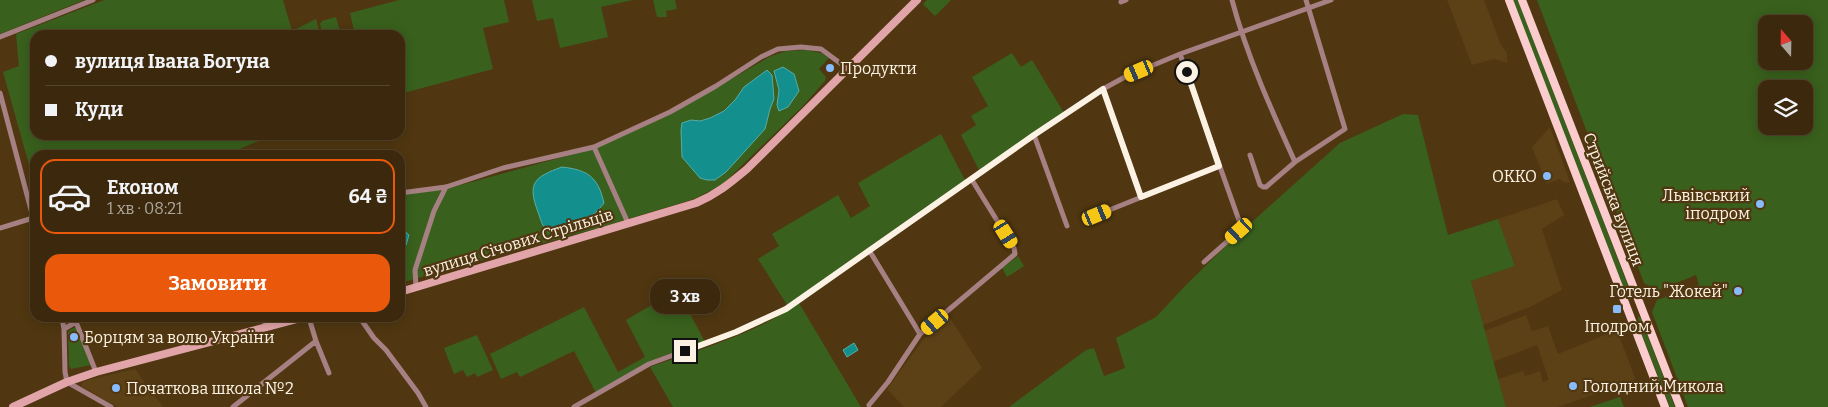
<!DOCTYPE html>
<html lang="uk">
<head>
<meta charset="utf-8">
<style>
	body { margin:0; font-family:Bitter,serif; background:#47351b; color:#f1f3f6; height:100vh; display:flex; flex-direction:column; font-size:19px; white-space:nowrap }
	* { box-sizing:border-box; margin:0 }
	p { font-size:16px; color:#aca69d }
	.icon { flex:none; width:28px; height:28px; fill:none; stroke:currentColor; stroke-width:2; stroke-linecap:round; stroke-linejoin:round }
	.map { position:relative; flex:1; overflow:hidden }
	.panel { position:absolute; left:30px; top:150px; width:375px; height:172px; display:flex; flex-direction:column; background:#3c290d; border-radius:15px; box-shadow:0 2px 12px #0003,0 0 0 1px #55452e }
	.panel>* { flex:none }
	.banner { position:absolute; left:30px; top:30px; width:375px; height:110px; border-radius:15px; box-shadow:0 2px 12px #0003,0 0 0 1px #55452e; display:grid; align-content:center; height:110px; padding:0 15px; background:#3c290d }
	.needle { width:32px; rotate:340deg }
	.tools { position:absolute; left:1758px; top:15px; display:grid; gap:10px }
	.tools a { display:grid; place-items:center; width:55px; height:55px; border-radius:10px; background:#3c290d; box-shadow:0 2px 12px #0003,0 0 0 1px #55452e; font-size:25px }
	.end { position:absolute; width:22px; height:22px; margin:-11px; border:6px solid #fcf2e4; background:#111; box-shadow:0 0 0 2px #111 }
	.from { border-radius:50% }
	.bubble { position:absolute; height:35px; border-radius:15px; background:#3c290d; box-shadow:0 2px 12px #0003,0 0 0 1px #55452e; font-size:16px; font-weight:700; line-height:35px; text-align:center }
	.car { position:absolute; width:15px; height:30px; margin:-15px -8px; border-radius:6px; box-shadow:0 0 4px 1px #0007; background:linear-gradient(#f5c518 24%,#345 0 40%,#f5c518 0 76%,#345 0 86%,#f5c518 0) }
	.banner b { display:flex; align-items:center; gap:18px; height:48px; font-size:19px }
	.banner b+b { border-top:1px solid #55452e }
	.banner i { width:12px; height:12px; background:#f1f3f6 }
	ul { padding:9px 0 0; list-style:none }
	li { display:flex; align-items:center; gap:15px; height:75px; margin:0 10px 8px; padding:0 5px; border:2px solid transparent; border-radius:15px }
	li div { flex:1 }
	li b { display:block; font-size:19px }
	li em { font-style:normal; font-weight:700 }
	li.on { border-color:#ea580c }
	li>.icon { width:45px; height:45px; stroke-width:1.5 }
	.button { display:flex; gap:10px; margin-top:auto; padding:10px 15px }
	.button a { flex:1; height:58px; border-radius:15px; background:#ea580c; color:#fff; font-size:20px; font-weight:700; line-height:58px; text-align:center }
	.map>svg:first-child { display:block }
	.built { fill:#5c4116 }
	.green { fill:#39601d; fill-rule:evenodd }
	.water { fill:#138f8e; stroke:#59ada8 }
	.lines { fill:none; stroke-linecap:round; stroke-linejoin:round }
	.street { stroke:#a68082; stroke-width:5 }
	.secondary { stroke:#e1a5a9; stroke-width:8 }
	.primary { stroke:#fbccce; stroke-width:8 }
	.route { stroke:#fcf2e4; stroke-width:6 }
	.poi-dot { fill:#87bbfb; stroke:#503711; stroke-width:2 }
	.labels { text-anchor:middle; stroke-width:4.5; stroke-linejoin:round; paint-order:stroke }
	.poi-label { font-size:16px; fill:#fcf2e4; stroke:#503711; text-anchor:start }
	.street-label { font-size:16px; fill:#fcf2e4; stroke:#503711 }
</style>
</head>
<body>
<div class="map">
<svg width="1828" height="407" viewBox="0 0 1828 407">
	<rect width="100%" height="100%" fill="#503711"/>
	<!-- built -->
	<path class="built" d="M1447,0H1484L1501,45L1507,53V63L1494,59L1472,65Z
		M1550,127L1570,182L1566,183L1559,179L1547,184L1532,147Z
		M1557,199L1564,215L1542,229L1562,290L1530,307L1483,325L1471,281L1515,266L1498,219Z
		M1526,315L1532,331L1548,326L1558,354L1617,330L1635,378L1633,381L1558,407H1506L1498,379L1523,371L1525,376L1540,371L1543,382L1549,380L1537,345L1493,362L1484,331Z
		M950,318L982,368L941,407H904L887,389L923,340Z
		M135,369L163,407H117L81,386L84,381Z"/>
	<!-- green -->
	<path class="green" d="M0,0H84L0,34Z
		M104,0H283L292,31L316,19L320,35H35V135H273L225,155H35V186L3,72L19,66L16,34Z
		M399,0H504L509,22L483,28L493,69L400,94V35H355L350,13Z
		M532,0H633L601,7L608,37L560,48L553,18L537,21Z
		M653,0H675L677,9L666,11L667,17H657Z
		M927,0H951L935,16L923,4Z
		M1513,0H1518L1632,296L1630,300L1627,298Z
		M1537,0H1828V407H1688L1652,312L1657,300L1699,285L1696,275L1657,291L1644,283ZM1766,24H1804V61H1766ZM1766,89H1804V126H1766Z
		M336,17L341,35H323L320,24L322,21Z
		M807,50L821,53L829,58L819,69L826,77L825,81L802,107L723,184L694,199L598,228L400,283V194L450,188L599,147L671,114L769,57L786,51ZM766,70L772,75L774,99L770,109L765,129L726,172L715,180L700,178L682,157L681,130L682,123L691,120L700,121L710,118L724,111L735,100L744,87ZM774,72L788,107L779,111L777,105L779,90Z
		M1012,53L1021,67L1032,60L1064,113L979,170L961,135L976,125L971,116L988,106L972,77Z
		M1403,114L1418,115L1448,235L1498,219L1515,266L1471,281L1506,407H1009L1086,350L1094,348L1104,376L1125,368L1116,338L1156,317L1186,285L1233,239L1340,143Z
		M941,134L965,180L787,305L758,259L779,246L772,234L838,195L851,218L870,206L858,183Z
		M1018,256L1024,266L1007,277L1002,268Z
		M693,281L701,294L685,304L705,342L658,358L596,393L574,351L520,377L517,372L501,379L490,354L584,307L618,372L645,357L626,320Z
		M799,303L861,407H673L650,367C700,349 755,334 799,303Z
		M1638,316L1641,318L1675,407H1670L1638,325Z
		M76,327L91,365L71,369L69,366L68,332L71,329Z
		M477,335L493,370L477,377L475,373L467,377L463,370L454,374L444,348Z
		M1620,397L1624,407H1590Z"/>
	<!-- water -->
	<path class="water" d="M783,67L794,74L799,91L788,107L779,111L777,105L779,90L774,71Z
		M767,70L772,75L774,99L770,109L765,129L726,172L715,180H707L700,178L682,157L681,130L682,123L691,120L700,121L710,118L724,111L735,100L744,87Z
		M562,167C588,170 598,177 604,203C590,222 571,226 549,233C542,227 541,220 538,212C527,183 534,177 562,167Z
		M400,227L409,235L406,245L400,254Z
		M854,343L858,350L847,357L843,350Z"/>
	<g class="lines">
		<!-- street -->
		<path class="street" d="M1232,0C1247,56 1271,109 1295,162
			M1121,2L1126,0
			M0,37L93,0
			M1180,54L1241,226L1239,231L1204,262
			M1103,89L1141,197
			M0,93L35,225
			M1034,135L1067,226
			M594,147L628,223
			M1250,155L1260,185L1263,187H1266L1295,162L1345,129L1306,0
			M400,193L446,187L503,168L594,147L670,112L716,86L761,57L778,49L801,47L821,49L848,69
			M1097,215L1219,166
			M0,228L33,218
			M869,250L920,334
			M416,287L415,270L434,211L446,187
			M62,318L64,329
			M262,318L268,327
			M360,318L374,338L386,350L418,393L426,407
			M316,341L329,373
			M96,372L76,322L64,329L65,372L67,382L111,407
			M869,405L888,382L920,334L1015,254L1014,248L972,180
			M233,407L316,341L309,318
			M574,407L649,364L736,332L786,309L1034,135L1103,89L1125,77L1180,54L1331,0"/>
		<!-- secondary -->
		<path class="secondary" d="M400,292L696,203C717,194 729,184 747,169L917,0
			M13,407L67,382L96,372L301,318"/>
		<!-- primary -->
		<path class="primary" d="M1509,0L1665,407
			M1522,0L1680,407"/>
	</g>
	<g class="lines">
		<!-- route -->
		<path class="route" d="M685,351L736,332L786,309L1034,135L1103,89L1141,197L1219,166L1187,72"/>
	</g>
	<!-- markers -->
	<g class="poi-dot">
		<circle cx="830" cy="68" r="5"/>
		<circle cx="1547" cy="176" r="5"/>
		<circle cx="1760" cy="204" r="5"/>
		<circle cx="1738" cy="291" r="5"/>
		<rect x="1612" y="304" width="10" height="10" rx="2.5"/>
		<circle cx="74" cy="337" r="5"/>
		<circle cx="1573" cy="386" r="5"/>
		<circle cx="116" cy="388" r="5"/>
	</g>
	<g class="labels">
		<!-- poi labels -->
		<g class="poi-label">
			<text x="840" y="74">Продукти</text>
			<text x="1537" y="182" text-anchor="end">ОККО</text>
			<text x="1750" y="201" text-anchor="end">Львівський<tspan x="1750" dy="18">іподром</tspan></text>
			<text x="1728" y="297" text-anchor="end">Готель "Жокей"</text>
			<text x="1617" y="332" text-anchor="middle">Іподром</text>
			<text x="84" y="343">Борцям за волю України</text>
			<text x="1583" y="392">Голодний Микола</text>
			<text x="126" y="394">Початкова школа №2</text>
		</g>
		<!-- street labels -->
		<g class="street-label">
			<text transform="translate(1614 199) rotate(69)" y="6">Стрийська вулиця</text>
			<text transform="translate(518 242) rotate(-17)" y="6">вулиця Січових Стрільців</text>
		</g>
	</g>
</svg>
<div class="tools">
<a><svg class="needle" viewBox="-14 -14 28 28"><path d="M0-13l5 13h-10z" fill="#e53935"/><path d="M0 13l5-13h-10z" fill="#aca69d"/></svg></a>
<a><svg class="icon" aria-label="layers" viewBox="0 0 24 24"><path d="M12 4l9 5-9 5-9-5zM3 14l9 5 9-5"/></svg></a>
</div>
<i class="end from" style="left:1187px;top:72px"></i>
<i class="end" style="left:685px;top:351px"></i>
<div class="bubble" style="left:650px;top:279px;width:70px">3 хв</div>
<i class="car" style="left:1139px;top:71px;rotate:247deg"></i>
<i class="car" style="left:1097px;top:215px;rotate:68deg"></i>
<i class="car" style="left:1239px;top:231px;rotate:228deg"></i>
<i class="car" style="left:1006px;top:234px;rotate:148deg"></i>
<i class="car" style="left:935px;top:322px;rotate:230deg"></i>
<div class="banner">
<b><i class="from"></i>вулиця Івана Богуна</b>
<b><i></i>Куди</b>
</div>
<section class="panel">
<ul>
<li class="on"><svg class="icon" aria-label="car" viewBox="0 0 24 24"><path d="M5 17H2v-5l4-1 3-4h7l3 4 3 1v5h-3M9 17h6M6 11h13"/><circle cx="7" cy="17" r="2"/><circle cx="17" cy="17" r="2"/></svg><div><b>Економ</b><p>1 хв · 08:21</p></div><em>64 ₴</em></li>
</ul>
<div class="button"><a>Замовити</a></div>
</section>
</div>
</body>
</html>
